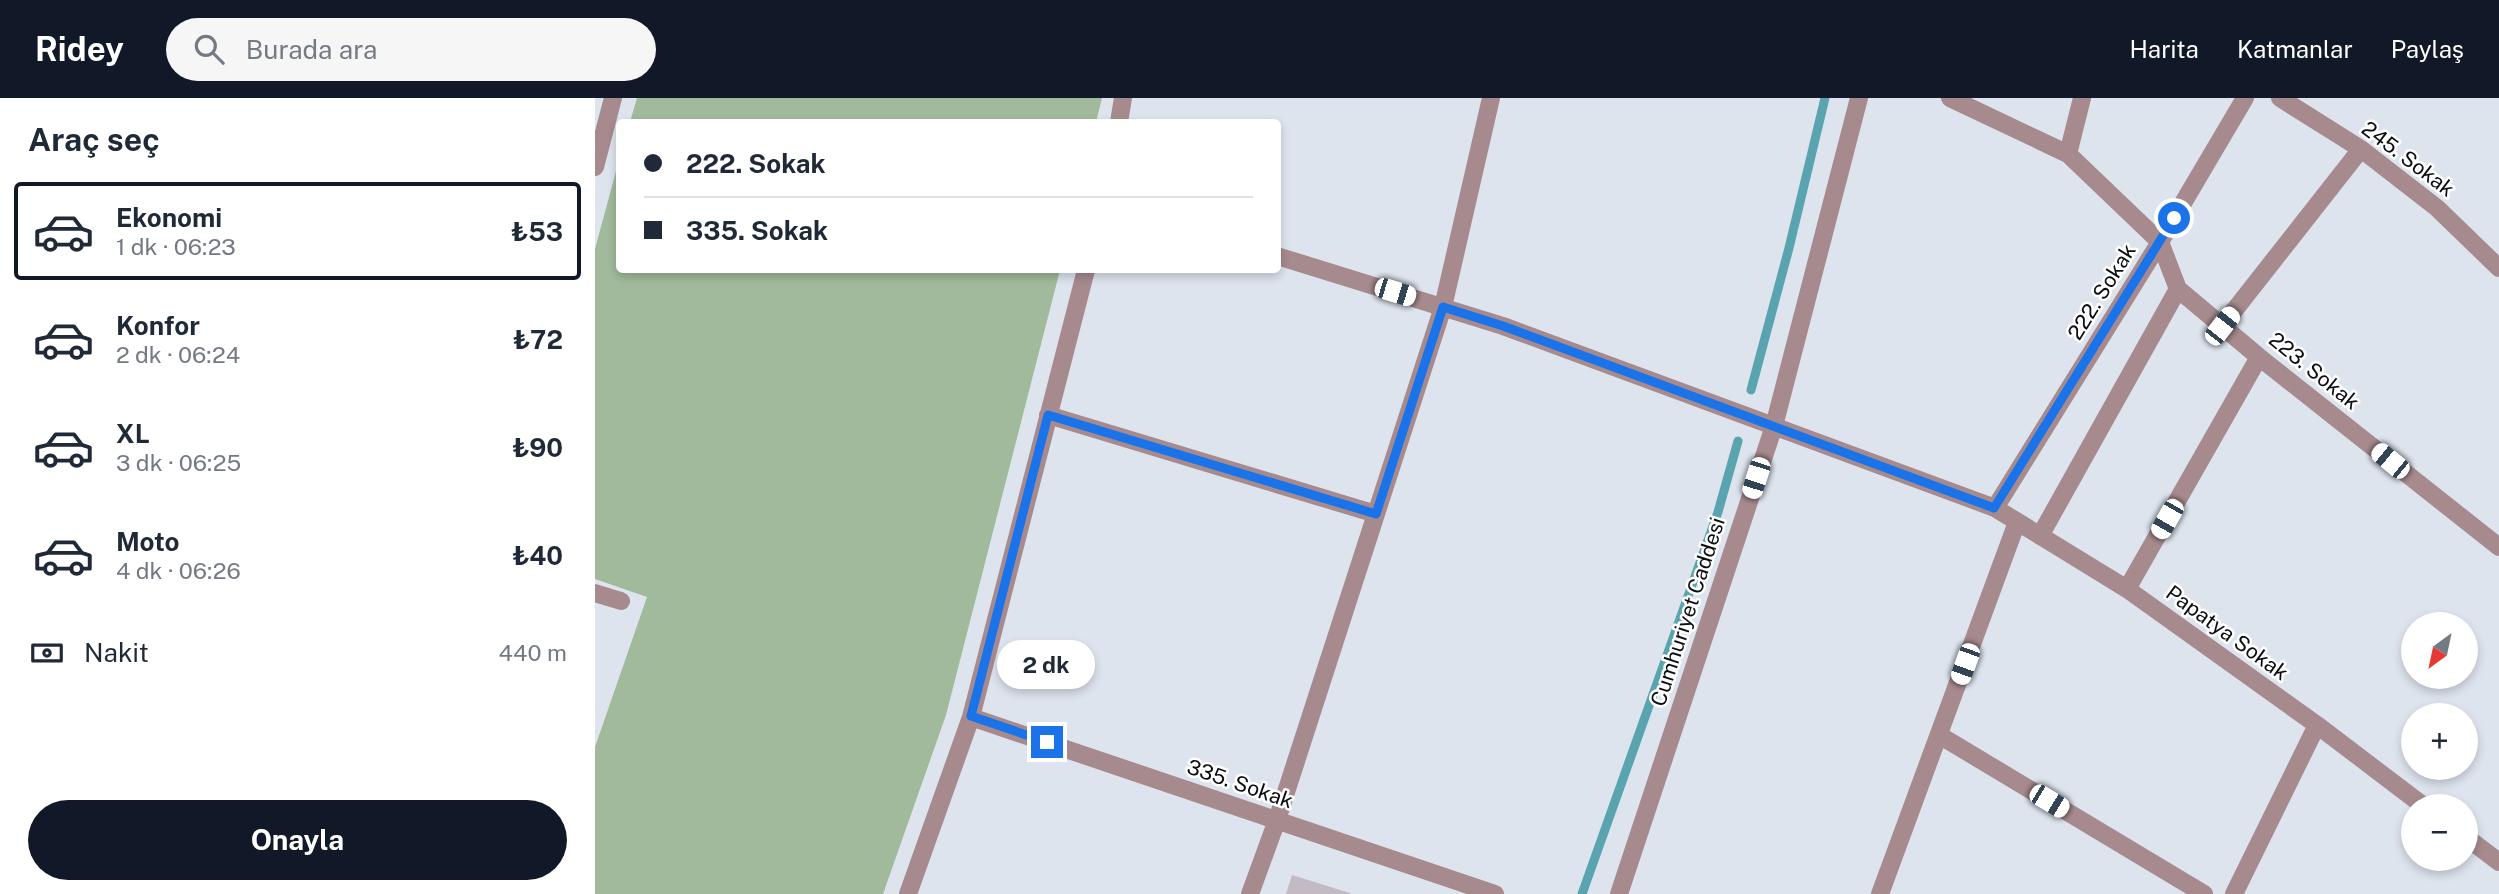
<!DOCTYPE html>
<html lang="tr">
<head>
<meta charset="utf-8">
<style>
	body { margin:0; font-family:"Public Sans",sans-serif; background:#f6f6f7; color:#1f2937; height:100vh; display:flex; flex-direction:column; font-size:26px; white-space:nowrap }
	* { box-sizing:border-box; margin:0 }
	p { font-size:23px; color:#747a83 }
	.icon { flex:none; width:38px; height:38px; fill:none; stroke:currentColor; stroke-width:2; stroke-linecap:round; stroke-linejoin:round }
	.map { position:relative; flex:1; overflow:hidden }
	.details { display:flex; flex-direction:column; background:#fff; width:595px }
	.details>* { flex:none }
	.banner { position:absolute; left:21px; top:21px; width:665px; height:154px; border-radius:7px; box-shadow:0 4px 10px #0003; display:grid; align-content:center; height:154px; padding:0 28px; background:#fff }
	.needle { width:46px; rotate:213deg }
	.buttons { position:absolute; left:1806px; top:514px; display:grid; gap:14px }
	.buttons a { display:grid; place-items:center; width:77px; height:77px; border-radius:50%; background:#fff; box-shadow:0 4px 10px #0003; font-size:35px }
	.end { position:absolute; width:32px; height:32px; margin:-16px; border:9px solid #1a73e8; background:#fff; box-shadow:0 0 0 4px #fff }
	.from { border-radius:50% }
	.bubble { position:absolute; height:49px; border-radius:24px; background:#fff; box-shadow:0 4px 10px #0003; font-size:23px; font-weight:700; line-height:49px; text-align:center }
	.car { position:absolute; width:21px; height:42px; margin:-21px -10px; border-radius:9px; box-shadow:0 0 5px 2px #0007; background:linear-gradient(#fff 24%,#345 0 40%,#fff 0 76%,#345 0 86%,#fff 0) }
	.banner b { display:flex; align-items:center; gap:24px; height:66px; font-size:26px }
	.banner b+b { border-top:2px solid #e0e1e3 }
	.banner i { width:18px; height:18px; background:#1f2937 }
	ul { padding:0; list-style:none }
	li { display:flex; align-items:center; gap:21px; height:98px; margin:0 14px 10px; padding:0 14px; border:4px solid transparent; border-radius:7px }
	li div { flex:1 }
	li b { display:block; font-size:26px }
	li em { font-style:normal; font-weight:700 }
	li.current { border-color:#111827 }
	li>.icon { width:63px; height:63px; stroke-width:1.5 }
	h2 { padding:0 28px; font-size:32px; line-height:84px }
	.pay { display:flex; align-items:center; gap:18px; height:77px; padding:0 28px; font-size:26px }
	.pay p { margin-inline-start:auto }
	.button { display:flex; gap:14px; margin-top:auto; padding:14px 28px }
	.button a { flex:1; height:80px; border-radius:42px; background:#111827; color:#fff; font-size:28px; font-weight:700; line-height:80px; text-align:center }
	header { display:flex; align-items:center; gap:42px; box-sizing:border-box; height:98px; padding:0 35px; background:#111827; color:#fff }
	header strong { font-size:33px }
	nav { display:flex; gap:38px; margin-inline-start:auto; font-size:24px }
	.search { width:490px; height:63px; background:#f6f6f7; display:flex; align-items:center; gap:18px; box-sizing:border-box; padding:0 24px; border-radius:38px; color:#747a83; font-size:26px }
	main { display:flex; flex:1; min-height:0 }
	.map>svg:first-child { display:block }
	.green { fill:#a0ba9b }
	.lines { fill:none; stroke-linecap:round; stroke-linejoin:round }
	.stream { stroke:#5aa4af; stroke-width:9 }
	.building { fill:#c2bbc4 }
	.street { stroke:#a68a8e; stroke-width:18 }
	.route { stroke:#1a73e8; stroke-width:9 }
	.labels { text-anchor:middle; stroke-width:5; stroke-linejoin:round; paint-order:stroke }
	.street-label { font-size:21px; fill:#0b0d10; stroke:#fff }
</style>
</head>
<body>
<header>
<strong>Ridey</strong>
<div class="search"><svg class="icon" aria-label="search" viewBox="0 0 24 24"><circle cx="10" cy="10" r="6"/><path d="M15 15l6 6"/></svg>Burada ara</div>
<nav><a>Harita</a><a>Katmanlar</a><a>Paylaş</a></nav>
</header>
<main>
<section class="details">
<h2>Araç seç</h2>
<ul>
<li class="current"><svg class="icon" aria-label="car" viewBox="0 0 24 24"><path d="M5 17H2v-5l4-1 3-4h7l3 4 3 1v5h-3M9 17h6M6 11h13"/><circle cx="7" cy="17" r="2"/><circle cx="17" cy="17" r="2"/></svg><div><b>Ekonomi</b><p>1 dk · 06:23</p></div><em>₺53</em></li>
<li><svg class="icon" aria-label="car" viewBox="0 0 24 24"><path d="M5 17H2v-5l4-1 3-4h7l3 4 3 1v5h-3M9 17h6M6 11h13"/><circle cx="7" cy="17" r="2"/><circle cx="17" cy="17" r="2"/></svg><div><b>Konfor</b><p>2 dk · 06:24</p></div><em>₺72</em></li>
<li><svg class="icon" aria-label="car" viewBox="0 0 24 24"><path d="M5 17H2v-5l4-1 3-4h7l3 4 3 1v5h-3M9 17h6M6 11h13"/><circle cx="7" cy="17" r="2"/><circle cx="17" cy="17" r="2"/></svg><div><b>XL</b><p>3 dk · 06:25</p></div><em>₺90</em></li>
<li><svg class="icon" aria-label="car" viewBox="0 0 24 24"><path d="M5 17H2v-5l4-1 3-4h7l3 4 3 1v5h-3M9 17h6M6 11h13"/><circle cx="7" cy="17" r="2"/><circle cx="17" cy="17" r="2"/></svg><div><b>Moto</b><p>4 dk · 06:26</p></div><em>₺40</em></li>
</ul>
<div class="pay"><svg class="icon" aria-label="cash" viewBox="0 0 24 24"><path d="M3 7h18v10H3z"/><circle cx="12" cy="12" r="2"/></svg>Nakit<p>440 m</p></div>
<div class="button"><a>Onayla</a></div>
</section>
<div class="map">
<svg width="1904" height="796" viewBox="0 0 1904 796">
	<rect width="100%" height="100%" fill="#dde4ee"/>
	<!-- green -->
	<path class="green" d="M42,0H507L501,24H35Z
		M24,62V172H465L351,617L288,796H0V649L52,499L0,481V151Z"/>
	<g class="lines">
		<!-- stream -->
		<path class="stream" d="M1156,292L1194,150L1230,0
			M987,796L1123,414L1143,343"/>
	</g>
	<!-- building -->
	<path class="building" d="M697,777L755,795V796H691Z"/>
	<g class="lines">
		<!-- street -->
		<path class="street" d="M1355,0L1473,56L1565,144L1583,191L1664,259L1904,449
			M1685,0L1766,51L1842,110L1904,170
			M524,24L528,0
			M1473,56L1487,0
			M0,69L18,0
			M682,158L908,228L1400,410L1532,491L1722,627L1830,709
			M1627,228L1766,51
			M453,317L781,416
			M1400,410L1565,144L1650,0
			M1445,438L1583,191
			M1532,491L1664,259
			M0,495L26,503
			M376,619L900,796
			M1344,637L1609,796
			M1871,739L1904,764
			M313,796L376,619L491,172
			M655,796L682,722L848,209L896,0
			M1024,796L1179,328L1264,0
			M1285,796L1422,424
			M1639,796L1722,627"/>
	</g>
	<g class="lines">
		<!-- route -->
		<path class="route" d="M452,644L376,618L453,317L781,416L848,209L908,228L1399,410L1579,120"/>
	</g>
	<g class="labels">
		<!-- street labels -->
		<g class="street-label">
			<text transform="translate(1813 61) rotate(37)" y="7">245. Sokak</text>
			<text transform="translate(1507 194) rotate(-58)" y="7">222. Sokak</text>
			<text transform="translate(1719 273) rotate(39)" y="7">223. Sokak</text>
			<text transform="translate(1093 514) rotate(-72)" y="7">Cumhuriyet Caddesi</text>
			<text transform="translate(1632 535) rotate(36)" y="7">Papatya Sokak</text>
			<text transform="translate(645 686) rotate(19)" y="7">335. Sokak</text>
		</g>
	</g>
</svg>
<div class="buttons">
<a><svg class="needle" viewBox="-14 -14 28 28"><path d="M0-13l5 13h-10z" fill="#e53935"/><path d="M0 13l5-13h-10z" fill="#747a83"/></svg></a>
<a>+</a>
<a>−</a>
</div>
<i class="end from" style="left:1579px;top:120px"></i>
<i class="end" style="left:452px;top:644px"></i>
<div class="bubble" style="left:402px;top:542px;width:98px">2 dk</div>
<i class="car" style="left:800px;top:194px;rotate:107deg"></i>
<i class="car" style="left:1627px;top:228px;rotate:38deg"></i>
<i class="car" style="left:1795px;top:363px;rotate:309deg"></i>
<i class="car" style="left:1161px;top:380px;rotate:198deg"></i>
<i class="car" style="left:1572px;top:421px;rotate:210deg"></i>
<i class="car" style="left:1370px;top:566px;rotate:200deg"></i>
<i class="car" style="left:1454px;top:703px;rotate:121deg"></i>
<div class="banner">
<b><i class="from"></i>222. Sokak</b>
<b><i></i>335. Sokak</b>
</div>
</div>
</main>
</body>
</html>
